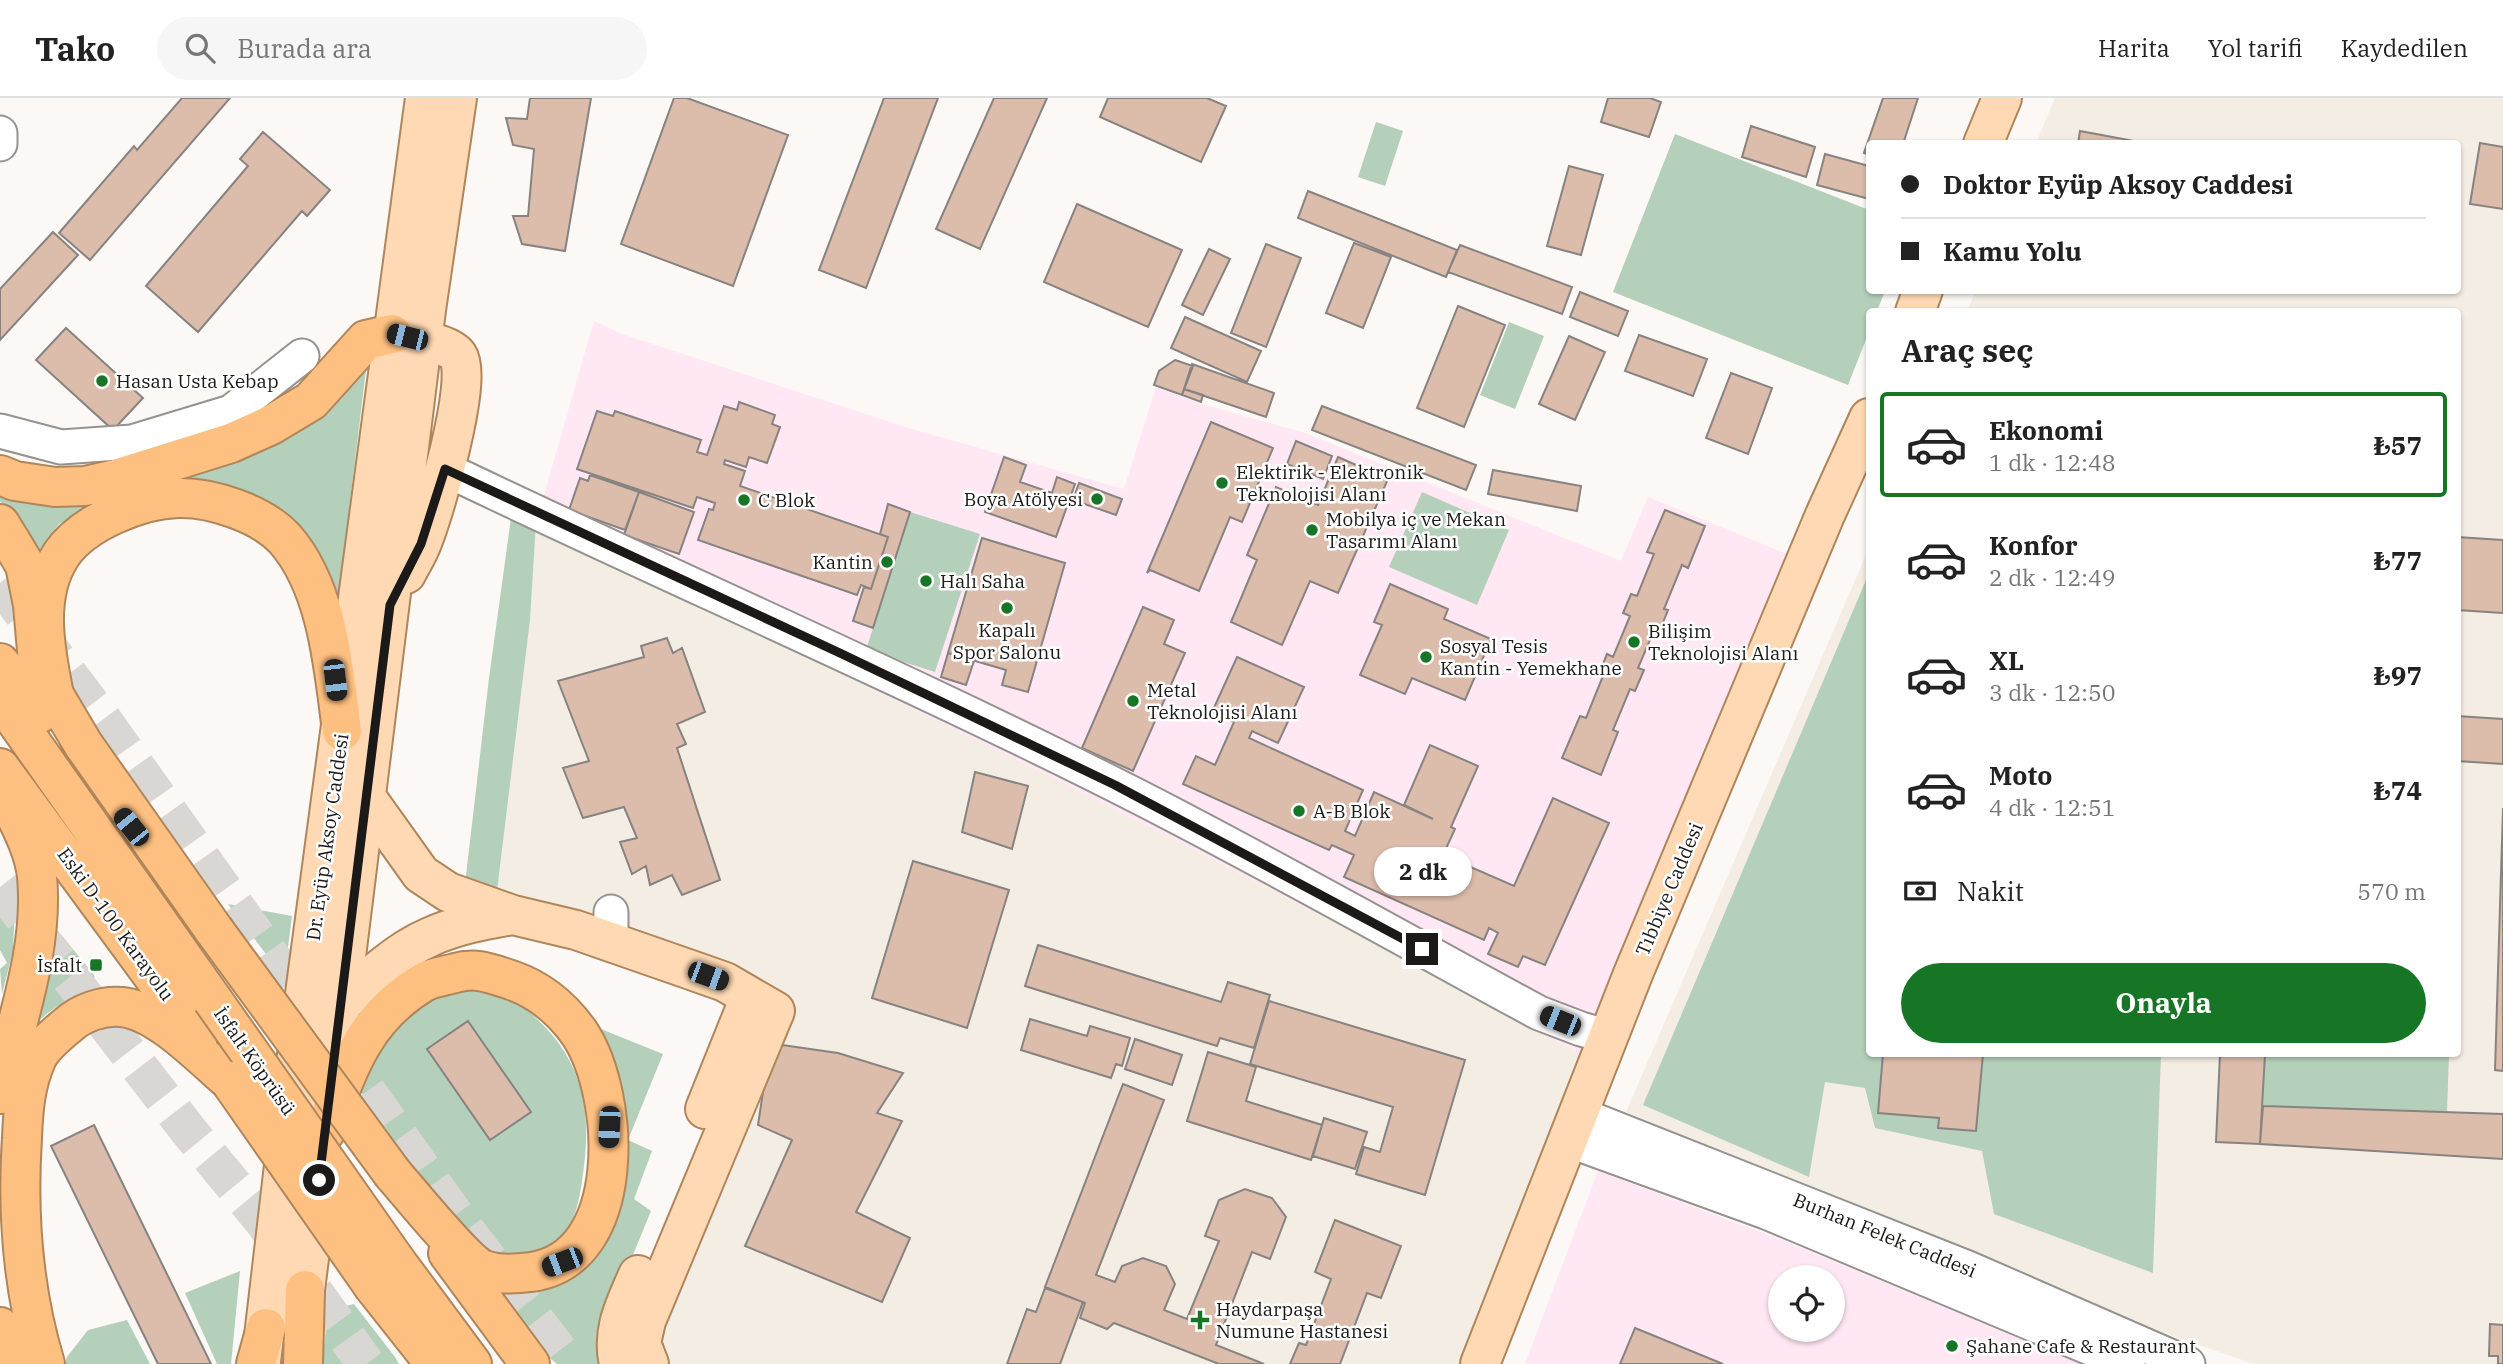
<!DOCTYPE html>
<html lang="tr">
<head>
<meta charset="utf-8">
<style>
	body { margin:0; font-family:"IBM Plex Serif",serif; background:#f6f6f6; color:#222; height:100vh; display:flex; flex-direction:column; font-size:26px; white-space:nowrap }
	* { box-sizing:border-box; margin:0 }
	p { font-size:23px; color:#767676 }
	.icon { flex:none; width:38px; height:38px; fill:none; stroke:currentColor; stroke-width:2; stroke-linecap:round; stroke-linejoin:round }
	.map { position:relative; flex:1; overflow:hidden }
	.sheet { position:absolute; left:1866px; top:210px; width:595px; height:749px; display:flex; flex-direction:column; background:#fff; border-radius:7px; box-shadow:0 2px 5px #0004 }
	.sheet>* { flex:none }
	.banner { position:absolute; left:1866px; top:42px; width:595px; height:154px; border-radius:7px; box-shadow:0 2px 5px #0004; display:grid; align-content:center; height:154px; padding:0 35px; background:#fff }
	.buttons { position:absolute; left:1768px; top:1167px; display:grid; gap:14px }
	.buttons a { display:grid; place-items:center; width:77px; height:77px; border-radius:50%; background:#fff; box-shadow:0 2px 5px #0004; font-size:35px }
	.end { position:absolute; width:32px; height:32px; margin:-16px; border:9px solid #1b1a18; background:#fff; box-shadow:0 0 0 4px #fff }
	.from { border-radius:50% }
	.bubble { position:absolute; height:49px; border-radius:24px; background:#fff; box-shadow:0 2px 5px #0004; font-size:23px; font-weight:700; line-height:49px; text-align:center }
	.car { position:absolute; width:21px; height:42px; margin:-21px -10px; border-radius:9px; box-shadow:0 0 5px 2px #0007; background:linear-gradient(#222 24%,#8ab4d8 0 40%,#222 0 76%,#8ab4d8 0 86%,#222 0) }
	.banner b { display:flex; align-items:center; gap:24px; height:66px; font-size:26px }
	.banner b+b { border-top:2px solid #e0e0e0 }
	.banner i { width:18px; height:18px; background:#222 }
	ul { padding:0; list-style:none }
	li { display:flex; align-items:center; gap:21px; height:105px; margin:0 14px 10px; padding:0 21px; border:4px solid transparent; border-radius:7px }
	li div { flex:1 }
	li b { display:block; font-size:26px }
	li em { font-style:normal; font-weight:700 }
	li.selected { border-color:#167626 }
	li>.icon { width:63px; height:63px; stroke-width:1.5 }
	h2 { padding:0 35px; font-size:32px; line-height:84px }
	.pay { display:flex; align-items:center; gap:18px; height:77px; padding:0 35px; font-size:26px }
	.pay p { margin-inline-start:auto }
	.primary-button { display:flex; gap:14px; margin-top:auto; padding:14px 35px }
	.primary-button a { flex:1; height:80px; border-radius:42px; background:#167626; color:#fff; font-size:28px; font-weight:700; line-height:80px; text-align:center }
	header { display:flex; align-items:center; gap:42px; box-sizing:border-box; height:98px; padding:0 35px; background:#fff; border-bottom:2px solid #e0e0e0 }
	header strong { font-size:33px }
	nav { display:flex; gap:38px; margin-inline-start:auto; font-size:24px }
	.search { width:490px; height:63px; background:#f6f6f6; display:flex; align-items:center; gap:18px; box-sizing:border-box; padding:0 24px; border-radius:38px; color:#767676; font-size:26px }
	.map>svg:first-child { display:block }
	.built { fill:#f4ede3 }
	.education { fill:#ffe7f3; fill-rule:evenodd }
	.green { fill:#b4d0ba }
	.building { fill:#dcbcab; stroke:#878381; stroke-width:2 }
	.lines { fill:none; stroke-linecap:round; stroke-linejoin:round }
	.highway-tunnel { stroke:#d9d7d4; stroke-width:38; stroke-dasharray:38 19; stroke-linecap:butt }
	.minor-casing { stroke:#95928f; stroke-width:37 }
	.major-casing { stroke:#af865c; stroke-width:42 }
	.highway-casing { stroke:#af865c; stroke-width:42 }
	.minor { stroke:#fff; stroke-width:33 }
	.major { stroke:#fed9b3; stroke-width:38 }
	.highway { stroke:#fec080; stroke-width:38 }
	.highway-bridge-casing { stroke:#af865c; stroke-width:42; stroke-linecap:butt }
	.highway-bridge { stroke:#fec080; stroke-width:38 }
	.route { stroke:#1b1a18; stroke-width:9 }
	.poi-dot { fill:#167626; stroke:#fff; stroke-width:2.5 }
	.labels { text-anchor:middle; stroke-width:5; stroke-linejoin:round; paint-order:stroke }
	.poi-label { font-size:19px; fill:#1b1a18; stroke:#fff; text-anchor:start }
	.street-label { font-size:19px; fill:#1b1a18; stroke:#fff }
</style>
</head>
<body>
<header>
<strong>Tako</strong>
<div class="search"><svg class="icon" aria-label="search" viewBox="0 0 24 24"><circle cx="10" cy="10" r="6"/><path d="M15 15l6 6"/></svg>Burada ara</div>
<nav><a>Harita</a><a>Yol tarifi</a><a>Kaydedilen</a></nav>
</header>
<div class="map">
<svg width="2503" height="1266" viewBox="0 0 2503 1266">
	<rect width="100%" height="100%" fill="#fbf8f5"/>
	<!-- built -->
	<path class="built" d="M2055,0H2503V1266H2254L2161,1234L1999,1171L1626,1014L1869,450V956H2457V214L1967,213L1976,192H2457V46L2036,45Z
		M536,425L1034,670L1459,888L1588,961L1463,1266H665L657,1257L781,894L497,793L530,522Z"/>
	<!-- education -->
	<path class="education" d="M594,223L622,236L908,330L1124,391L1156,289L1201,306L1305,335L1621,463L1648,399L1794,459L1588,961L1459,888L1034,670L536,425Z
		M1598,1073L1782,1142L2081,1266H1525ZM1780,1180H1832V1232H1780Z"/>
	<!-- green -->
	<path class="green" d="M1376,24L1403,33L1385,88L1358,79Z
		M1675,36L1869,112V192L1885,193L1877,213L1869,214V234L1848,287L1613,194Z
		M1509,224L1544,238L1515,311L1480,297Z
		M366,272L336,518L273,422L81,414L59,426L37,455L28,437L0,403V391L238,359L280,344L318,320L358,274Z
		M1422,394L1509,432L1477,507L1389,469Z
		M910,414L980,436L935,574L866,552Z
		M511,420L536,425L530,522L497,793L465,786L489,580Z
		M1869,475V956H2161L2153,1175L1994,1116L1982,1053L1875,1030L1865,990L1825,984L1809,1079L1643,1007Z
		M15,806L13,853L2,896L0,871L7,865L0,852V815Z
		M228,806L292,818L284,880Z
		M54,828L94,877L96,891C66,897 41,920 19,940Z
		M465,888C480,892 498,895 512,901C522,906 533,917 541,925C582,965 591,1012 584,1068C581,1091 578,1121 562,1139C543,1162 508,1158 482,1157L435,1103L359,991L362,972L405,911Z
		M591,927L663,956L628,1042L652,1053L634,1101L651,1113L616,1198L600,1266H557L514,1231L476,1182L592,1151Z
		M2265,956H2449L2447,1014L2263,1008Z
		M240,1173L231,1266H217L185,1195Z
		M354,1206L395,1259L399,1266H322L328,1212Z
		M127,1222L150,1266H65L67,1259L88,1232Z"/>
	<!-- building -->
	<path class="building" d="M182,0H230L90,162L59,135L134,48L137,52Z
		M530,0H591L565,153L522,146L513,118H528L534,51L513,47L506,20L527,21Z
		M674,0H687L788,37L733,188L621,146Z
		M884,0H938L866,190L819,172Z
		M994,0H1047L980,151L936,131Z
		M1108,0H1207L1226,8L1201,64L1100,19Z
		M1608,0H1650L1661,4L1649,39L1601,24Z
		M1883,0H1918L1903,46H1869V57L1864,55Z
		M1751,28L1815,49L1806,79L1742,59Z
		M2080,33L2150,46H2078Z
		M263,34L330,92L307,118L302,113L198,234L146,188L248,68L240,61Z
		M2480,45L2503,49V111L2470,106Z
		M1825,56L1869,68V101L1817,87Z
		M1569,68L1603,77L1581,157L1547,148Z
		M1308,93L1457,152L1446,179L1298,120Z
		M1077,106L1182,152L1148,229L1044,184Z
		M53,134L78,157L0,242V191Z
		M1354,145L1391,159L1363,230L1326,215Z
		M1266,146L1301,160L1266,249L1231,235Z
		M1460,147L1572,189L1562,216L1448,174Z
		M1209,151L1230,161L1203,217L1182,207Z
		M1580,194L1628,213L1618,238L1570,219Z
		M1458,208L1505,227L1464,329L1417,310Z
		M1185,219L1261,253L1247,284L1171,250Z
		M66,230L143,300L113,332L36,262Z
		M1639,237L1707,261L1693,298L1625,273Z
		M1569,238L1605,254L1575,322L1539,306Z
		M1175,262L1193,268L1182,297L1154,287L1159,273Z
		M1192,266L1274,295L1266,319L1184,291Z
		M1731,275L1772,290L1748,356L1706,340Z
		M1184,291L1203,297L1201,304L1182,297Z
		M739,304L775,317L772,326L780,329L767,365L749,359L746,369L725,362L724,366L745,373L740,388L888,439L871,491L861,487L857,497L698,442L709,411L713,412L715,405L697,399L693,410L577,371L597,313L613,318L615,313L701,342L697,354L707,357L724,308L737,312Z
		M1322,308L1476,367L1466,392L1312,332Z
		M1211,324L1273,350L1242,424L1230,419L1199,493L1150,472L1147,475Z
		M1296,343L1332,358L1323,381L1287,366Z
		M1004,359L1026,367L1020,384L1052,395L1057,379L1075,386L1056,439L985,414Z
		M1338,359L1388,381L1338,495L1310,483L1282,547L1231,524L1257,462L1247,457L1276,389L1318,407Z
		M1493,372L1581,388L1577,413L1488,396Z
		M590,377L639,394L625,432L569,412L580,380L588,383Z
		M1079,385L1122,401L1116,417L1073,402Z
		M639,394L694,414L679,456L624,437Z
		M888,406L910,414L873,530L853,523L864,489L871,491L888,439L880,436Z
		M1665,412L1705,428L1688,470L1682,467L1664,511L1668,512L1660,532L1655,530L1638,570L1644,572L1635,593L1630,591L1613,632L1618,634L1601,677L1562,660L1580,618L1586,620L1603,578L1599,576L1607,556L1613,559L1630,518L1623,515L1631,496L1637,498L1654,456L1647,454Z
		M2457,439L2503,442V515L2457,512Z
		M982,440L1065,465L1028,594L1002,587L1006,572L948,555Z
		M1390,486L1448,511L1444,521L1491,541L1465,602L1412,580L1405,596L1360,577L1382,527L1374,524Z
		M1143,509L1174,522L1164,546L1185,555L1133,673L1082,650Z
		M667,540L673,555L682,550L705,614L677,626L686,646L677,650L720,782L682,797L672,777L650,787L646,768L632,776L620,744L637,740L624,709L583,720L563,670L589,663L558,583L644,559L641,548Z
		M948,555L974,563L966,587L941,579Z
		M1237,559L1304,589L1278,645L1252,633L1249,640L1363,692L1345,733L1355,738L1374,694L1433,721L1404,707L1430,647L1478,668L1451,729L1455,731L1443,757L1514,788L1553,700L1609,725L1545,867L1523,858L1518,869L1488,856L1498,835L1489,830L1484,842L1344,779L1354,757L1332,747L1329,752L1183,686L1196,658L1215,667L1234,624L1212,614Z
		M2457,618L2503,621V666L2457,663Z
		M975,674L1028,688L1012,751L962,734Z
		M2503,710V973L2495,972Z
		M913,763L1009,792L967,930L872,900Z
		M1038,847L1221,904L1228,884L1270,897L1254,950L1220,940L1217,948L1025,888Z
		M1269,903L1465,962L1425,1097L1356,1076L1364,1049L1380,1054L1393,1009L1250,966Z
		M1030,921L1087,938L1090,928L1130,940L1122,968L1116,966L1111,980L1021,952Z
		M468,923L531,1014L490,1042L427,951Z
		M1135,941L1182,957L1172,987L1125,971Z
		M782,947L838,955L903,975L877,1015L902,1023L856,1114L910,1140L882,1204L745,1148L792,1042L758,1027L764,987Z
		M1208,954L1256,969L1246,1003L1322,1027L1311,1062L1187,1023Z
		M1883,956H1983L1976,1033L1938,1030L1939,1020L1878,1015Z
		M2220,956H2265L2260,1046L2216,1044Z
		M1123,986L1164,1002L1096,1177L1115,1184L1122,1168L1143,1160L1166,1168L1175,1186L1164,1212L1187,1221L1219,1143L1205,1138L1219,1102L1245,1091L1272,1100L1286,1119L1270,1161L1252,1154L1216,1247L1264,1266H1219L1114,1225L1107,1231L1080,1220L1085,1205L1045,1189Z
		M2263,1008L2503,1016V1061L2260,1046Z
		M1324,1020L1367,1034L1355,1071L1313,1058Z
		M94,1027L211,1266H158L51,1048Z
		M1335,1122L1401,1148L1381,1200L1367,1195L1340,1266H1290L1299,1245L1306,1247L1331,1181L1315,1174Z
		M1045,1190L1083,1204L1060,1266H1007L1027,1211L1036,1214Z
		M2490,1226L2503,1227V1266H2498V1258H2489Z
		M1635,1230L1723,1266H1620Z"/>
	<g class="lines">
		<!-- highway-tunnel -->
		<path class="highway-tunnel" d="M0,485L103,622L464,1130L569,1266
			M0,789L188,1032L263,1123L366,1266"/>
		<defs>
			<path id="minor" d="M0,35V46
				M0,333L61,349L132,344L231,314L302,258
				M445,371C676,482 911,583 1139,699C1274,768 1406,843 1539,915L1581,931L1609,939
				M611,814V843
				M1579,1016L1968,1170L2188,1266
				M1568,1042L1766,1114L2128,1266"/>
			<path id="major" d="M1983,46L2002,0
				M1915,214L1923,192
				M398,237C413,241 450,245 458,258C474,281 433,419 421,447C417,457 411,466 406,476
				M366,699L421,776L448,794L513,817L576,832L691,872L725,884L775,913L646,1223L641,1245L649,1266
				M340,908C367,882 395,854 430,839C456,827 484,822 513,817
				M705,1011L750,899
				M327,1012L426,212L457,0
				M301,1223L319,1082
				M261,1264L298,948L425,0
				M619,1266C611,1233 625,1207 638,1177
				M1480,1266L1633,876L1825,417L1869,320"/>
			<path id="highway" d="M0,377L15,383L55,389L85,388L116,381L231,345L271,327L311,303L366,242L392,236
				M0,426L25,467L33,507L38,564L44,580L83,646L214,832
				M0,565L40,615
				M54,597C45,552 34,498 61,457C83,424 141,401 178,400C212,399 262,416 285,441C328,490 334,571 342,633
				M0,600L212,901
				M0,670L198,939
				M0,996C15,925 44,853 37,778C34,753 22,730 11,708
				M325,1034C348,970 363,920 424,884C433,879 445,878 455,875C477,869 489,875 511,882C540,892 562,910 580,936C621,999 628,1161 531,1174C516,1176 498,1177 484,1172C466,1165 409,1094 393,1076
				M448,1155L530,1266
				M395,1162L472,1266
				M374,1189L435,1266
				M0,1229L13,1266
				M45,1266C23,1193 17,1116 22,1040C23,1013 25,987 36,962C41,949 57,936 68,927C81,915 103,907 122,909C159,913 202,959 230,983
				M256,1266L266,1230
				M303,1266L305,1192"/>
		</defs>
		<!-- minor casing -->
		<use href="#minor" class="minor-casing"/>
		<!-- major casing -->
		<use href="#major" class="major-casing"/>
		<!-- highway casing -->
		<use href="#highway" class="highway-casing"/>
		<!-- minor -->
		<use href="#minor" class="minor"/>
		<!-- major -->
		<use href="#major" class="major"/>
		<!-- highway -->
		<use href="#highway" class="highway"/>
		<defs>
			<path id="highway-bridge" d="M214,832L393,1076
				M212,901L395,1162
				M230,983L374,1189"/>
		</defs>
		<!-- highway-bridge casing -->
		<use href="#highway-bridge" class="highway-bridge-casing"/>
		<!-- highway-bridge -->
		<use href="#highway-bridge" class="highway-bridge"/>
	</g>
	<g class="lines">
		<!-- route -->
		<path class="route" d="M319,1082L390,507L421,446L445,371L842,556L1115,687L1422,851"/>
	</g>
	<!-- markers -->
	<g class="poi-dot">
		<circle cx="102" cy="283" r="7"/>
		<circle cx="1222" cy="385" r="7"/>
		<circle cx="1097" cy="401" r="7"/>
		<circle cx="744" cy="402" r="7"/>
		<circle cx="1312" cy="432" r="7"/>
		<circle cx="887" cy="464" r="7"/>
		<circle cx="926" cy="483" r="7"/>
		<circle cx="1007" cy="510" r="7"/>
		<circle cx="1634" cy="544" r="7"/>
		<circle cx="1426" cy="559" r="7"/>
		<circle cx="1133" cy="603" r="7"/>
		<circle cx="1299" cy="713" r="7"/>
		<rect x="89" y="860" width="14" height="14" rx="3.5"/>
		<path d="M1196.5 1211.5h7v7h7v7h-7v7h-7v-7h-7v-7h7z"/>
		<circle cx="1952" cy="1248" r="7"/>
	</g>
	<g class="labels">
		<!-- poi labels -->
		<g class="poi-label">
			<text x="116" y="290">Hasan Usta Kebap</text>
			<text x="1236" y="381">Elektirik - Elektronik<tspan x="1236" dy="22">Teknolojisi Alanı</tspan></text>
			<text x="1083" y="408" text-anchor="end">Boya Atölyesi</text>
			<text x="758" y="409">C Blok</text>
			<text x="1326" y="428">Mobilya iç ve Mekan<tspan x="1326" dy="22">Tasarımı Alanı</tspan></text>
			<text x="873" y="471" text-anchor="end">Kantin</text>
			<text x="940" y="490">Halı Saha</text>
			<text x="1007" y="539" text-anchor="middle">Kapalı<tspan x="1007" dy="22">Spor Salonu</tspan></text>
			<text x="1648" y="540">Bilişim<tspan x="1648" dy="22">Teknolojisi Alanı</tspan></text>
			<text x="1440" y="555">Sosyal Tesis<tspan x="1440" dy="22">Kantin - Yemekhane</tspan></text>
			<text x="1147" y="599">Metal<tspan x="1147" dy="22">Teknolojisi Alanı</tspan></text>
			<text x="1313" y="720">A-B Blok</text>
			<text x="82" y="874" text-anchor="end">İsfalt</text>
			<text x="1216" y="1218">Haydarpaşa<tspan x="1216" dy="22">Numune Hastanesi</tspan></text>
			<text x="1966" y="1255">Şahane Cafe &amp; Restaurant</text>
		</g>
		<!-- street labels -->
		<g class="street-label">
			<text transform="translate(327 739) rotate(-82)" y="7">Dr. Eyüp Aksoy Caddesi</text>
			<text transform="translate(1669 791) rotate(-67)" y="7">Tıbbiye Caddesi</text>
			<text transform="translate(116 826) rotate(54)" y="7">Eski D-100 Karayolu</text>
			<text transform="translate(255 963) rotate(55)" y="7">İsfalt Köprüsü</text>
			<text transform="translate(1885 1137) rotate(22)" y="7">Burhan Felek Caddesi</text>
		</g>
	</g>
</svg>
<div class="buttons">
<a><svg class="icon" aria-label="locate" viewBox="0 0 24 24"><circle cx="12" cy="12" r="6"/><path d="M12 2v4M12 18v4M2 12h4M18 12h4"/></svg></a>
</div>
<i class="end from" style="left:319px;top:1082px"></i>
<i class="end" style="left:1422px;top:851px"></i>
<div class="bubble" style="left:1374px;top:749px;width:98px">2 dk</div>
<i class="car" style="left:407px;top:239px;rotate:284deg"></i>
<i class="car" style="left:335px;top:582px;rotate:173deg"></i>
<i class="car" style="left:131px;top:729px;rotate:321deg"></i>
<i class="car" style="left:708px;top:878px;rotate:110deg"></i>
<i class="car" style="left:1560px;top:923px;rotate:292deg"></i>
<i class="car" style="left:609px;top:1029px;rotate:183deg"></i>
<i class="car" style="left:562px;top:1164px;rotate:249deg"></i>
<div class="banner">
<b><i class="from"></i>Doktor Eyüp Aksoy Caddesi</b>
<b><i></i>Kamu Yolu</b>
</div>
<section class="sheet">
<h2>Araç seç</h2>
<ul>
<li class="selected"><svg class="icon" aria-label="car" viewBox="0 0 24 24"><path d="M5 17H2v-5l4-1 3-4h7l3 4 3 1v5h-3M9 17h6M6 11h13"/><circle cx="7" cy="17" r="2"/><circle cx="17" cy="17" r="2"/></svg><div><b>Ekonomi</b><p>1 dk · 12:48</p></div><em>₺57</em></li>
<li><svg class="icon" aria-label="car" viewBox="0 0 24 24"><path d="M5 17H2v-5l4-1 3-4h7l3 4 3 1v5h-3M9 17h6M6 11h13"/><circle cx="7" cy="17" r="2"/><circle cx="17" cy="17" r="2"/></svg><div><b>Konfor</b><p>2 dk · 12:49</p></div><em>₺77</em></li>
<li><svg class="icon" aria-label="car" viewBox="0 0 24 24"><path d="M5 17H2v-5l4-1 3-4h7l3 4 3 1v5h-3M9 17h6M6 11h13"/><circle cx="7" cy="17" r="2"/><circle cx="17" cy="17" r="2"/></svg><div><b>XL</b><p>3 dk · 12:50</p></div><em>₺97</em></li>
<li><svg class="icon" aria-label="car" viewBox="0 0 24 24"><path d="M5 17H2v-5l4-1 3-4h7l3 4 3 1v5h-3M9 17h6M6 11h13"/><circle cx="7" cy="17" r="2"/><circle cx="17" cy="17" r="2"/></svg><div><b>Moto</b><p>4 dk · 12:51</p></div><em>₺74</em></li>
</ul>
<div class="pay"><svg class="icon" aria-label="cash" viewBox="0 0 24 24"><path d="M3 7h18v10H3z"/><circle cx="12" cy="12" r="2"/></svg>Nakit<p>570 m</p></div>
<div class="primary-button"><a>Onayla</a></div>
</section>
</div>
</body>
</html>
